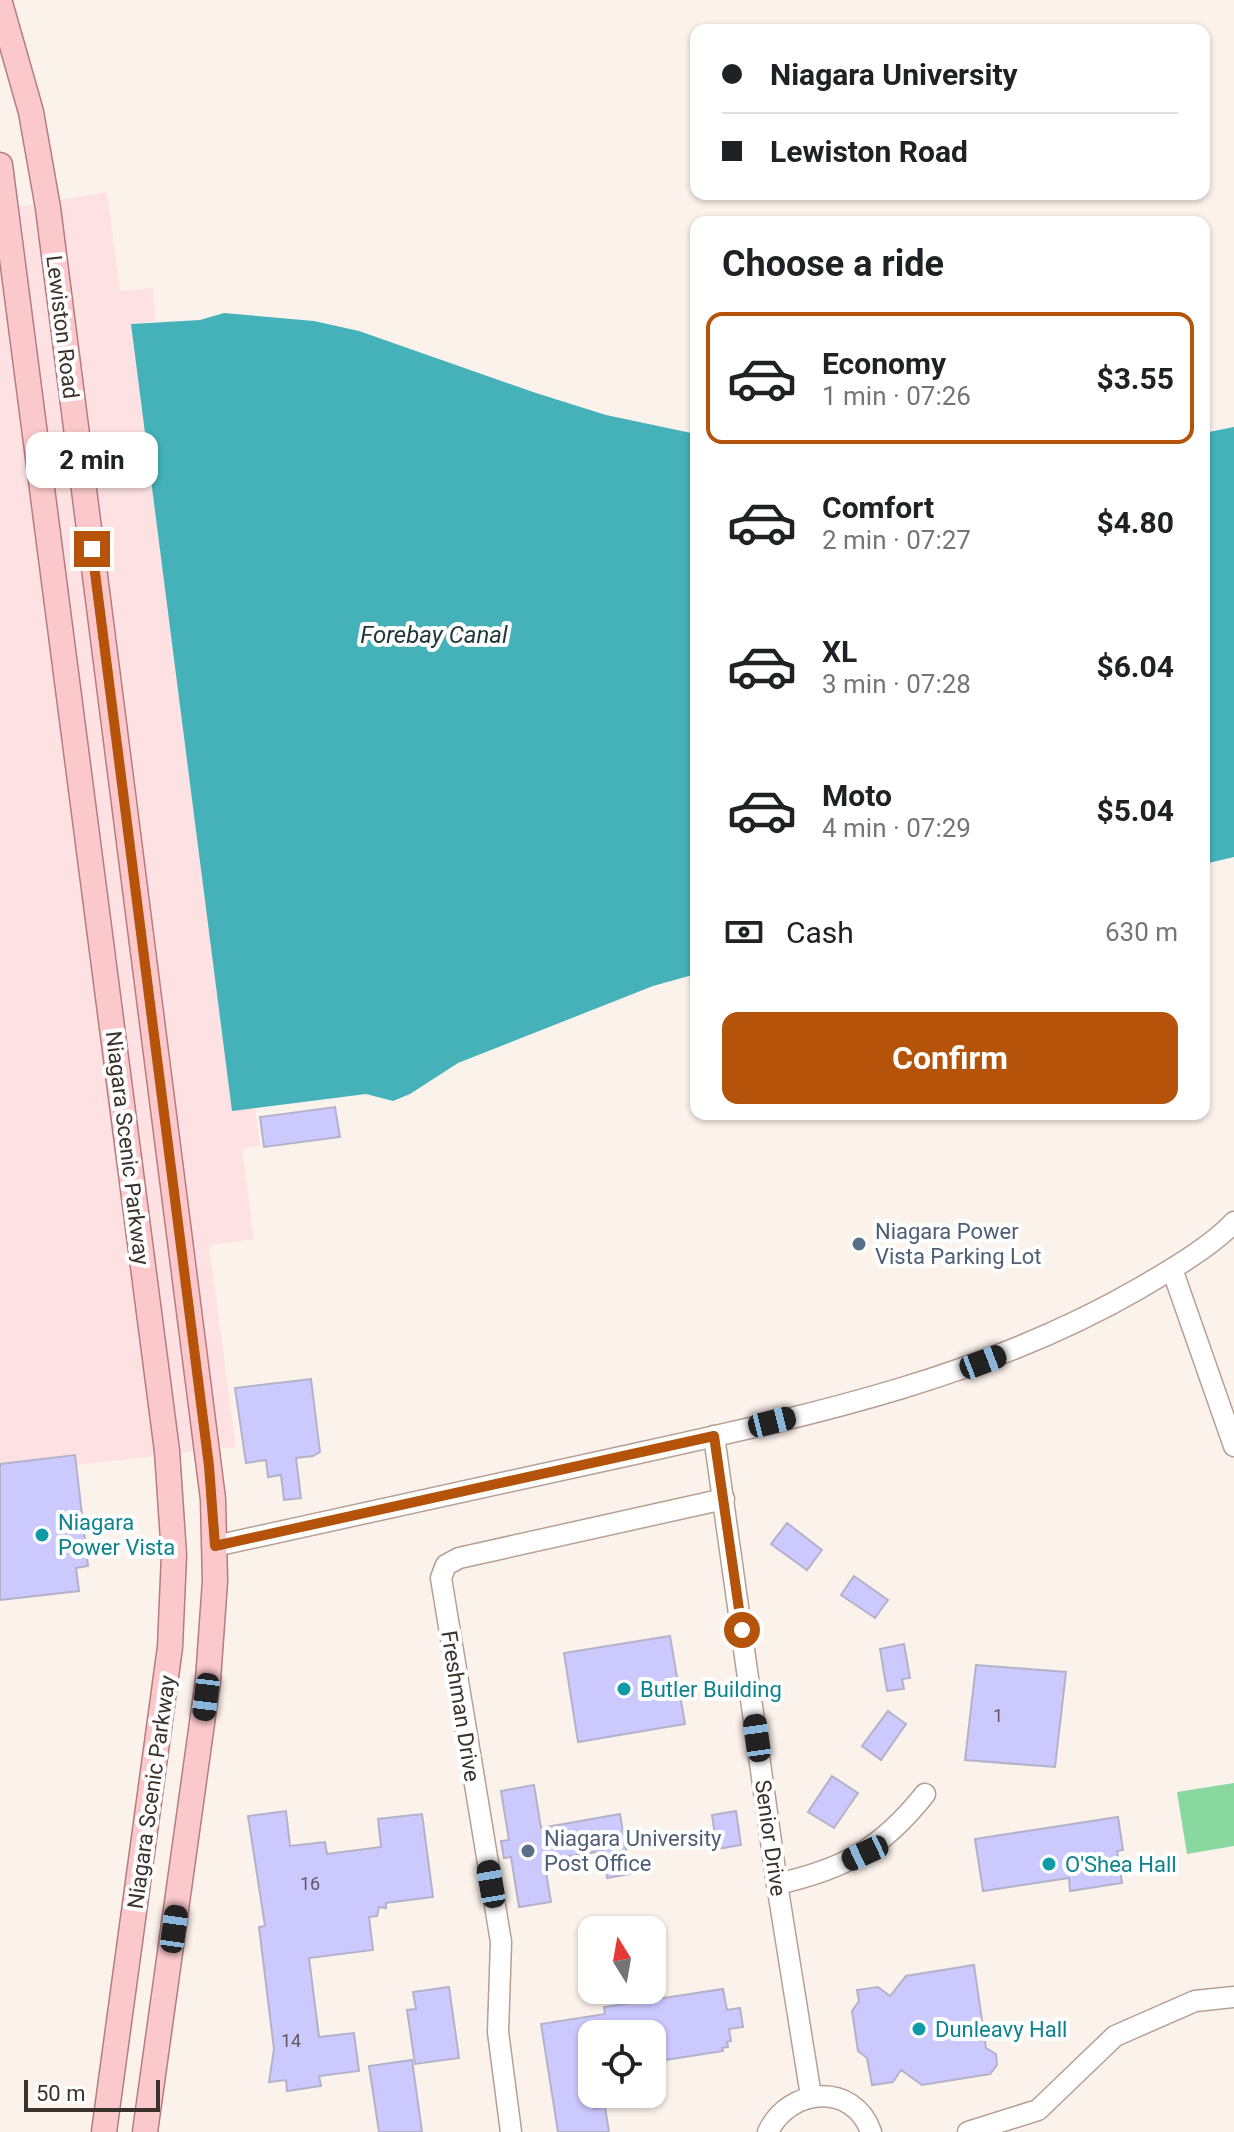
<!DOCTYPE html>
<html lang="en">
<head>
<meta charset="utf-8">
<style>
	body { margin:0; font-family:Roboto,sans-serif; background:#f2f2f2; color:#202124; height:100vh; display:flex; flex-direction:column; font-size:30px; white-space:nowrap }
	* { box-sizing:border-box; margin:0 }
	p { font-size:26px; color:#757577 }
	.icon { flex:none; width:44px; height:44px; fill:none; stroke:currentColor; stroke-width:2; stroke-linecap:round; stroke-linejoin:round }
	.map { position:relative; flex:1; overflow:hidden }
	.panel { position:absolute; left:690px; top:216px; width:520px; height:904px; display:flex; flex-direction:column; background:#fff; border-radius:16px; box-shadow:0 2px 6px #0004 }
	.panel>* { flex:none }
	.banner { position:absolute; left:690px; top:24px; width:520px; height:176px; border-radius:16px; box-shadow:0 2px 6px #0004; display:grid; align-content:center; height:176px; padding:0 32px; background:#fff }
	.needle { width:52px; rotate:349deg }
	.fabs { position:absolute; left:578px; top:1916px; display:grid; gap:16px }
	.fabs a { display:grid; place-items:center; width:88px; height:88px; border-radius:16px; background:#fff; box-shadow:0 2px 6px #0004; font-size:40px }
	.scale { position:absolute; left:24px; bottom:20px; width:136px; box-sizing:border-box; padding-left:8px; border:4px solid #3c322d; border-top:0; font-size:22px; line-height:28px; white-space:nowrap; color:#3c322d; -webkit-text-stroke:6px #fff; paint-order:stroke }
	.end { position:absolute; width:36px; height:36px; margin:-18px; border:10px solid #b45309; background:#fff; box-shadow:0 0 0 4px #fff }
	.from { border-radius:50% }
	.bubble { position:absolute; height:56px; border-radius:16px; background:#fff; box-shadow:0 2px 6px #0004; font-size:26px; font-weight:700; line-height:56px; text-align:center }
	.car { position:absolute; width:24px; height:48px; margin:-24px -12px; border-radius:10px; box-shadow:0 0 6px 2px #0007; background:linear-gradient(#222 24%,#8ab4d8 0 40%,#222 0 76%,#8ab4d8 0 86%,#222 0) }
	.banner b { display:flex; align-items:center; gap:28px; height:76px; font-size:30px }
	.banner b+b { border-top:2px solid #e0e0e0 }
	.banner i { width:20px; height:20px; background:#202124 }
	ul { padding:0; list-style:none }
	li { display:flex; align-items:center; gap:24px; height:132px; margin:0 16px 12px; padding:0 16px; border:4px solid transparent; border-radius:16px }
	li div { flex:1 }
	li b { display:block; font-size:30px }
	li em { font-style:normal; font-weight:700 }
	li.active { border-color:#b45309 }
	li>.icon { width:72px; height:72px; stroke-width:1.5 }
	h2 { padding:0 32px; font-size:36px; line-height:96px }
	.pay { display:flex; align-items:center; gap:20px; height:88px; padding:0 32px; font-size:30px }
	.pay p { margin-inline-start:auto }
	.cta { display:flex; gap:16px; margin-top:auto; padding:16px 32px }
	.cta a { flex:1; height:92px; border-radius:16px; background:#b45309; color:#fff; font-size:32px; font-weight:700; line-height:92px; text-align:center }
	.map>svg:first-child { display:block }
	.industrial { fill:#fee2e3 }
	.green { fill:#89d89f }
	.water { fill:#45b1b8 }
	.building { fill:#cbc9fe; stroke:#b3b2c9; stroke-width:2 }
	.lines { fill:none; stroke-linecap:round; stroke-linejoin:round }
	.minor-casing { stroke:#b79f93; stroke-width:23 }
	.major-casing { stroke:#b67d7e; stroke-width:27 }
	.minor { stroke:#fff; stroke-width:20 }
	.major { stroke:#fbc9cb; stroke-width:24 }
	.route { stroke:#b45309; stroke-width:10 }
	.service-dot { fill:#5c6f8a; stroke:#fff; stroke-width:3 }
	.culture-dot { fill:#0f9aa8; stroke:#fff; stroke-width:3 }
	.labels { text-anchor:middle; stroke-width:8; stroke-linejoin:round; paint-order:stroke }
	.number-label { font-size:18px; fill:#605861 }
	.street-label { font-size:22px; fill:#3c322d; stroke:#fff }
	.service-label { font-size:22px; fill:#4e5e75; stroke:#fff; text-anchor:start }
	.culture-label { font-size:22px; fill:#0d838f; stroke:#fff; text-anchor:start }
	.water-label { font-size:24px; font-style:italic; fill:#1e3637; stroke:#fff }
</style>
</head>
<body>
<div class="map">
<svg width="1234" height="2132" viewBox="0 0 1234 2132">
	<rect width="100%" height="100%" fill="#fcf2ec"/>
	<!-- industrial -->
	<path class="industrial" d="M107,192L120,291L153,288L156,321L131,324L232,1110L255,1108L260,1146L242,1149L254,1239L209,1245L236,1447L76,1465L74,1455L0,1464V210Z"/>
	<!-- green -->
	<path class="green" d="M1234,1783V1846L1187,1854L1177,1792Z"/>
	<!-- water -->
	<path class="water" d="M224,313L314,321L359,331L536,393L606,415L696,434V974L653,986L458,1063L410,1094L393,1101L366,1094L232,1111L131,324L200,320Z
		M1234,427V857L1204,864V433Z"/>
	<!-- building -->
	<path class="building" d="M335,1107L340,1137L264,1147L260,1117Z
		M311,1379L320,1452L313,1456L296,1458L301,1498L284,1500L281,1475L268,1477L266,1460L246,1463L235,1388Z
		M75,1455L88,1566L76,1568L79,1591L0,1600V1464Z
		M787,1523L822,1550L807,1570L771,1544Z
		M854,1576L888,1600L875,1618L841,1595Z
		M670,1636L685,1724L578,1742L564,1653Z
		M904,1644L910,1678L902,1679L904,1689L887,1691L880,1649Z
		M976,1665L1066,1672L1055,1767L965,1760Z
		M888,1711L906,1724L881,1760L862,1746Z
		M832,1776L858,1793L834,1828L808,1812Z
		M534,1785L541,1828L620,1814L630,1874L607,1878L603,1851L544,1860L551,1902L519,1907L511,1857L504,1858L501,1841L509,1840L501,1791Z
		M286,1811L290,1846L325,1842L327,1854L381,1847L378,1819L422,1814L433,1897L386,1903V1908L379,1907L377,1916L369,1917L373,1950L309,1958L319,2037L354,2033L359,2071L319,2076L321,2086L287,2091L286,2080L269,2082L274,2049L259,1927L265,1926L248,1816Z
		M736,1811L741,1845L717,1849L712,1815Z
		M1118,1817L1123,1850L1117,1851L1122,1883L1070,1891L1069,1878L983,1891L975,1839Z
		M974,1965L986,2048L996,2054L997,2065L990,2074L922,2085L901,2070L893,2082L872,2085L867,2058L858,2051L852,2011L859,2001L857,1990L878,1987L890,1996L906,1976Z
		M449,1987L459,2058L415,2064L407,2010L416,2009L413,1992Z
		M723,1989L727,2010L740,2008L743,2027L729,2029L731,2041L727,2042L728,2047L722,2048L723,2051L652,2062V2034H592V2053L585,2054L594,2109L605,2107L609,2132H558L541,2024L605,2014L604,2007Z
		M412,2060L422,2132H379L369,2066Z"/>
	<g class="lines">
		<defs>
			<path id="minor" d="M1172,1269L1234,1446
				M714,1436L777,1884L811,2096
				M215,1546C354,1516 492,1485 630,1455C806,1416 983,1379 1140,1288C1169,1271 1212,1246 1234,1222
				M777,1884C845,1869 882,1848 925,1794
				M511,2132L498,2032L501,1942L441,1578L446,1565L459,1558L724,1499
				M768,2132C789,2087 854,2082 871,2132
				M968,2132L1038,2110L1115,2036L1195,2001L1234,1997"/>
			<path id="major" d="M0,3L31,112L48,208L213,1499L215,1581L208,1680L145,2132
				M0,165L167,1451L174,1555L170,1647L104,2132"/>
		</defs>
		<!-- minor casing -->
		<use href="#minor" class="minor-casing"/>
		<!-- major casing -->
		<use href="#major" class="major-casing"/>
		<!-- minor -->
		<use href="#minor" class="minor"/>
		<!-- major -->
		<use href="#major" class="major"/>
	</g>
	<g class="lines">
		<!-- route -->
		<path class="route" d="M92,549L209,1466L215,1546L714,1436L742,1630"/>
	</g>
	<!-- markers -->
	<g class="service-dot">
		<circle cx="859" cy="1244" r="8"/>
		<circle cx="528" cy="1851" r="8"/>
	</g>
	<g class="culture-dot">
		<circle cx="42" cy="1535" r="8"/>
		<circle cx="624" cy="1689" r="8"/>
		<circle cx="1049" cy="1864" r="8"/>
		<circle cx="919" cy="2029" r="8"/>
	</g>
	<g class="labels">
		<!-- number labels -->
		<g class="number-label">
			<text x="998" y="1722">1</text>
			<text x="310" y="1890">16</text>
			<text x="291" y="2047">14</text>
		</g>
		<!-- street labels -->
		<g class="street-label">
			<text transform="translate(63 327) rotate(83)" y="8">Lewiston Road</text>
			<text transform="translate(128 1148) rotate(83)" y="8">Niagara Scenic Parkway</text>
			<text transform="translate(461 1706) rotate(81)" y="8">Freshman Drive</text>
			<text transform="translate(151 1792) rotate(-82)" y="8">Niagara Scenic Parkway</text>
			<text transform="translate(771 1838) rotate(82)" y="8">Senior Drive</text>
		</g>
		<!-- service labels -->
		<g class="service-label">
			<text x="875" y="1239">Niagara Power<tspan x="875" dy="25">Vista Parking Lot</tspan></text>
			<text x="544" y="1846">Niagara University<tspan x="544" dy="25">Post Office</tspan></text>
		</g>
		<!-- culture labels -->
		<g class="culture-label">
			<text x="58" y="1530">Niagara<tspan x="58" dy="25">Power Vista</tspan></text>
			<text x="640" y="1697">Butler Building</text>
			<text x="1065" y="1872">O'Shea Hall</text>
			<text x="935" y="2037">Dunleavy Hall</text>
		</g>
		<!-- water labels -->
		<g class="water-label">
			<text x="434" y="643">Forebay Canal</text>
		</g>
	</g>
</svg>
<div class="fabs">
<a><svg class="needle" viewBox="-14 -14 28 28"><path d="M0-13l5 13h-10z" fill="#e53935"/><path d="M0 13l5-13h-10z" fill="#757577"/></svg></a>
<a><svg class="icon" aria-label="locate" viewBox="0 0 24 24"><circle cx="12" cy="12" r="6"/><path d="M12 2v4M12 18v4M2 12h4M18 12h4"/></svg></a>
</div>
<div class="scale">50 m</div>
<i class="end from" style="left:742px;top:1630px"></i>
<i class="end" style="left:92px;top:549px"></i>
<div class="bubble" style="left:26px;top:432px;width:132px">2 min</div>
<i class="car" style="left:983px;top:1362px;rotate:69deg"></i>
<i class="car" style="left:772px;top:1422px;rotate:76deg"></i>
<i class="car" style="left:206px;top:1697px;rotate:187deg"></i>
<i class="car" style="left:757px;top:1738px;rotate:352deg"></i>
<i class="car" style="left:865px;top:1853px;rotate:245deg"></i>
<i class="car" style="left:491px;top:1884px;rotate:350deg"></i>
<i class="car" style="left:174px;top:1929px;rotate:8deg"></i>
<div class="banner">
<b><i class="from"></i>Niagara University</b>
<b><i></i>Lewiston Road</b>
</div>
<section class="panel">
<h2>Choose a ride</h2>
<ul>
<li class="active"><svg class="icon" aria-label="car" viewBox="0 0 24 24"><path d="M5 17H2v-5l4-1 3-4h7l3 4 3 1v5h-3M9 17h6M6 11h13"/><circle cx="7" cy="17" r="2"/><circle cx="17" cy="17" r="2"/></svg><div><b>Economy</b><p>1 min · 07:26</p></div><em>$3.55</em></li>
<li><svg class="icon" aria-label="car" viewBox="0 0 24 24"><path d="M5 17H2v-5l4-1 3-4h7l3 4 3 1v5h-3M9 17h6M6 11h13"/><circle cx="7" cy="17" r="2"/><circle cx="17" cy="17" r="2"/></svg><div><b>Comfort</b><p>2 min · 07:27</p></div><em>$4.80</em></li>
<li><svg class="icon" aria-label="car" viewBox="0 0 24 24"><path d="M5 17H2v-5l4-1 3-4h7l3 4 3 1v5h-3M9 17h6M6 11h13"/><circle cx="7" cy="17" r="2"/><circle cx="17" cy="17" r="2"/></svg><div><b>XL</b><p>3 min · 07:28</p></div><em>$6.04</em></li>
<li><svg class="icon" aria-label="car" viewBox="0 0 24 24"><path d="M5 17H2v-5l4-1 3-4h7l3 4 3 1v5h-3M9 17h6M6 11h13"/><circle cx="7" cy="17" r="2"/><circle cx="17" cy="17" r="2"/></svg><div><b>Moto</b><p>4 min · 07:29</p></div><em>$5.04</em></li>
</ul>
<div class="pay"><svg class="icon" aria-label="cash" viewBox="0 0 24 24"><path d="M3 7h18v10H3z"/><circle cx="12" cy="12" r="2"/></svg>Cash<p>630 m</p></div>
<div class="cta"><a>Confirm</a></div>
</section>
</div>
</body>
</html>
